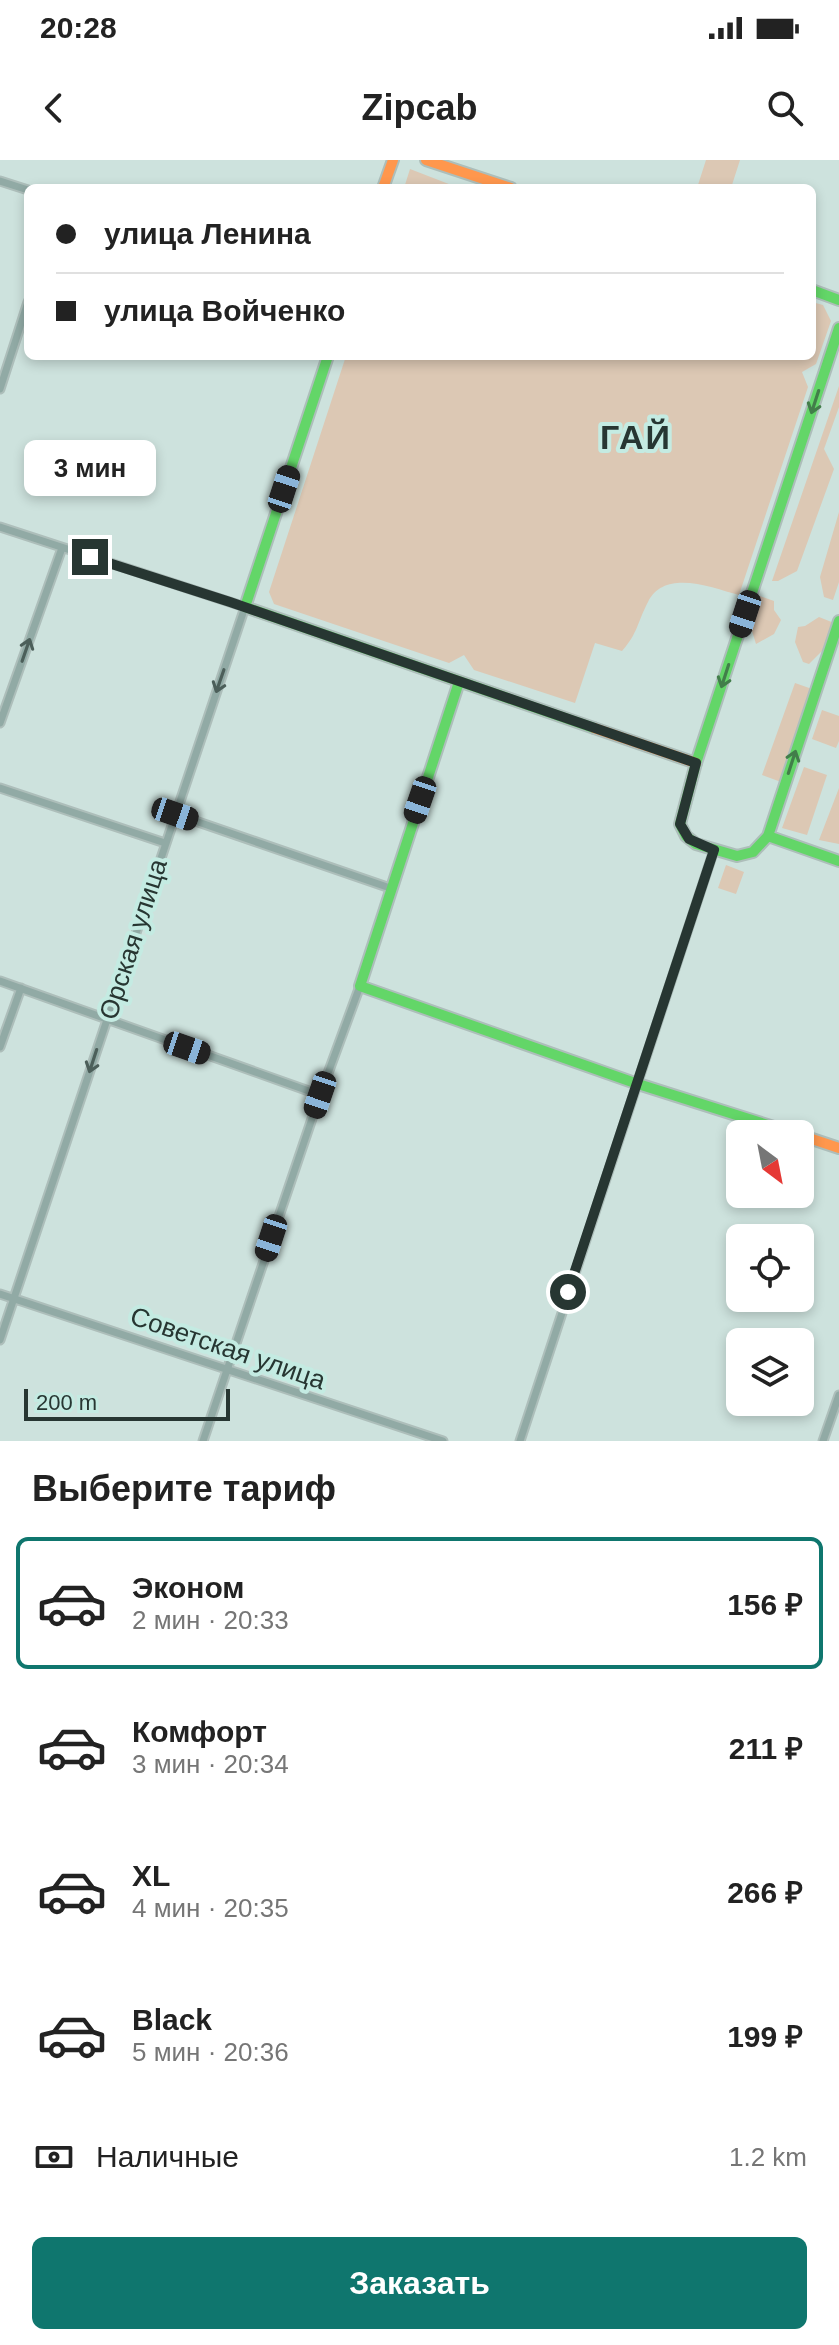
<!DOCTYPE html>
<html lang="ru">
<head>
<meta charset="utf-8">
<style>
	body { margin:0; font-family:Helvetica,sans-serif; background:#f2f2f2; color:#222; height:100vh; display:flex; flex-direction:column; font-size:30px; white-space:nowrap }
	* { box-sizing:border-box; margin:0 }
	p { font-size:26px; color:#767676 }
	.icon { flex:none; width:44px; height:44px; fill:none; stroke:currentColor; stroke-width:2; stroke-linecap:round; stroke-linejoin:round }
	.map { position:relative; height:1281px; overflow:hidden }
	.panel { display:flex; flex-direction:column; background:#fff; flex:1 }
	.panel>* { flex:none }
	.top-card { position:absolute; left:24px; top:24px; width:792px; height:176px; border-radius:12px; box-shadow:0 4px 12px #0003; display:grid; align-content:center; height:176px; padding:0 32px; background:#fff }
	.needle { width:52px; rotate:148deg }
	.controls { position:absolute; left:726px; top:960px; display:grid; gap:16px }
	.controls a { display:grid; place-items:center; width:88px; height:88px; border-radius:12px; background:#fff; box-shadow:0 4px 12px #0003; font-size:40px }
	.scale { position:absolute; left:24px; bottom:20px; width:206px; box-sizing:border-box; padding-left:8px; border:4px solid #273632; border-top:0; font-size:22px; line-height:28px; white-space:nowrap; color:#273632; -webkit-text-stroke:6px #c4ebe2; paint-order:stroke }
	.end { position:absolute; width:36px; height:36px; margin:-18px; border:10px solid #273632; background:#fff; box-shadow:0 0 0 4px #fff }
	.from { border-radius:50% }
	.bubble { position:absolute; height:56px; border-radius:12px; background:#fff; box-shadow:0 4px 12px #0003; font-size:26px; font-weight:700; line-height:56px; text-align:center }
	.car { position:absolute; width:24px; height:48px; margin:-24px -12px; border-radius:10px; box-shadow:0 0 6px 2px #0007; background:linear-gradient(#222 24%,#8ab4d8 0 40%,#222 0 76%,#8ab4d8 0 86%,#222 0) }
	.top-card b { display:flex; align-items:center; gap:28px; height:76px; font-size:30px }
	.top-card b+b { border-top:2px solid #e0e0e0 }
	.top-card i { width:20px; height:20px; background:#222 }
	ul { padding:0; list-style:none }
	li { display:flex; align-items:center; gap:24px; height:132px; margin:0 16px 12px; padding:0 16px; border:4px solid transparent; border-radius:12px }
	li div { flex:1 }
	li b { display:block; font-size:30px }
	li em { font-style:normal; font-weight:700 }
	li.active { border-color:#0f766e }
	li>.icon { width:72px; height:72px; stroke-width:1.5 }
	h2 { padding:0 32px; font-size:36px; line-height:96px }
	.pay { display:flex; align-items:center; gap:20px; height:88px; padding:0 32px; font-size:30px }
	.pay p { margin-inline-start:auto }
	.button { display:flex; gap:16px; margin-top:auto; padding:16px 32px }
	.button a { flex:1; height:92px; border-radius:12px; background:#0f766e; color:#fff; font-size:32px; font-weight:700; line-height:92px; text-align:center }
	.status { display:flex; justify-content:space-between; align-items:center; height:56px; padding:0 40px; background:#fff; direction:ltr }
	.status svg { height:22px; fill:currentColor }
	header { display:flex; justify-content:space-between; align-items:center; height:104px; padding:0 32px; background:#fff; font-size:36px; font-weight:700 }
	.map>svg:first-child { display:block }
	.green { fill:#dcc8b4 }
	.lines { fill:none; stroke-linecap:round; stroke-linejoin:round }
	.street-casing { stroke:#adbeba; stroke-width:11 }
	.fast-casing { stroke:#adbeba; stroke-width:14 }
	.slow-casing { stroke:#adbeba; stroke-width:14 }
	.street { stroke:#91aaa5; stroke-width:7 }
	.fast { stroke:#63d668; stroke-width:10 }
	.slow { stroke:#ff974d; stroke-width:10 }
	.oneway { stroke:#427e4a }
	.oneway2 { stroke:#4c5f5a }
	.route { stroke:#273632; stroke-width:10 }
	.labels { text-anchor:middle; stroke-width:8; stroke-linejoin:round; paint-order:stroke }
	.street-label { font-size:26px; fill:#273632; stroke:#c4ebe2 }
	.district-label { font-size:34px; font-weight:bold; letter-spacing:2px; fill:#273632; stroke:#c4ebe2 }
</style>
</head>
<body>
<div class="status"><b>20:28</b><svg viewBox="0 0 49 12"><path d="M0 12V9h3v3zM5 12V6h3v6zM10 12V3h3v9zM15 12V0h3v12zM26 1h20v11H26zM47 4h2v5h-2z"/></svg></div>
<header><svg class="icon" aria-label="back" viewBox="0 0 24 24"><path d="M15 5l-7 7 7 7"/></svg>Zipcab<svg class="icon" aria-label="search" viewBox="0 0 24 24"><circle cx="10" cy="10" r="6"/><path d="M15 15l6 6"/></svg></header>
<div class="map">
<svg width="839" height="1281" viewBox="0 0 839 1281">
	<rect width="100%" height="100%" fill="#cde2dd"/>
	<!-- green -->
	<path class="green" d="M706,0H740L731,28H697Z
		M410,9L454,26L468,28H404Z
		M812,142L823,145L831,161L816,204L802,212L808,227L739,435C712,428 665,408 648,442C637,463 638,473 622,491L595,483L575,543L474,510L464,495L449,503L274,444L269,432L346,196H812Z
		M839,226V247L824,289L834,309L797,411L778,421H772Z
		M839,352V422L833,440L824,437L820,417Z
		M757,435L774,441V450L781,460L774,474L756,484L748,458Z
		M819,457L834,463L828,485L809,504L803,502L795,482L798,467L805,466Z
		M795,523L812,529L781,622L762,615Z
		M822,550L839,556V581L836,588L812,579Z
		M804,607L827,615L807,675L782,668Z
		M839,628V684L819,680Z
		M726,705L744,712L736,734L718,728Z"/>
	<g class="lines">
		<defs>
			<path id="street" d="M0,21L28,30
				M0,229L28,142
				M0,367L245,447L0,1180
				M0,563L62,388
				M0,628L165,683
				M175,654L390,728
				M0,821L320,935
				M0,887L21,828
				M0,1134L443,1281
				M203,1281L320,935L360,826
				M520,1281L714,690
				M823,1281L839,1235"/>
			<path id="fast" d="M812,130L839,140
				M839,168L696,603L680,664L686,676L696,684L737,696L753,692L768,676L839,701
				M328,196L245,447L594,568
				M459,522L360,826L635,923L796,974
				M768,676L839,461"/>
			<path id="slow" d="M426,0L511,28
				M383,28L393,0
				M594,568L696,603
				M800,975L839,988"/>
		</defs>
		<!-- street casing -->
		<use href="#street" class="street-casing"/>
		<!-- fast casing -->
		<use href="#fast" class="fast-casing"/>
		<!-- slow casing -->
		<use href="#slow" class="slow-casing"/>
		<!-- street -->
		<use href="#street" class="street"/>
		<!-- fast -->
		<use href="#fast" class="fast"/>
		<!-- slow -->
		<use href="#slow" class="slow"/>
	</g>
	<!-- one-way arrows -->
	<defs><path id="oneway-shaft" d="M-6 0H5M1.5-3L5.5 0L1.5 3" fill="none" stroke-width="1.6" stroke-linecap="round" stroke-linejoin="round" transform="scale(2)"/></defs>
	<g class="oneway">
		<use href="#oneway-shaft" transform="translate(815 242) rotate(108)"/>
		<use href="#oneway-shaft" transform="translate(725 516) rotate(108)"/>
		<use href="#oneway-shaft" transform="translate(792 602) rotate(-72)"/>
	</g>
	<g class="oneway2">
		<use href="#oneway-shaft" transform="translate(26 490) rotate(-71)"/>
		<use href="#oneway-shaft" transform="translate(220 521) rotate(109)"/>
		<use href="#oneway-shaft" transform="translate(93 901) rotate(108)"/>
	</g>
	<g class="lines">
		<!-- route -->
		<path class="route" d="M90,397L230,442L696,603L680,664L689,679L714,690L568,1132"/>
	</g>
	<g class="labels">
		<!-- street labels -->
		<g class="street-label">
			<text transform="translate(133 779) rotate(-72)" y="9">Орская улица</text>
			<text transform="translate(228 1188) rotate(19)" y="9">Советская улица</text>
		</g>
		<!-- district labels -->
		<g class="district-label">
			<text x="636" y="289">ГАЙ</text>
		</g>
	</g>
</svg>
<div class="controls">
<a><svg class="needle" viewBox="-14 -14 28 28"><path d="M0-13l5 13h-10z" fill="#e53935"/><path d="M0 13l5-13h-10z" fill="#767676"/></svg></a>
<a><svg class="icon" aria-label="locate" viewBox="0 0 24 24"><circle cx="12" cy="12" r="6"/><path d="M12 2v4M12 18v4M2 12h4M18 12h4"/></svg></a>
<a><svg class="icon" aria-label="layers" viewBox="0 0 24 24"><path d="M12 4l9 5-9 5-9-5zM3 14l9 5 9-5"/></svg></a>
</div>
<div class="scale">200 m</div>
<i class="end from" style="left:568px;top:1132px"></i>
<i class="end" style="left:90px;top:397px"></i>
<div class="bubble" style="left:24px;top:280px;width:132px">3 мин</div>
<i class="car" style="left:284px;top:329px;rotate:18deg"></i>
<i class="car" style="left:745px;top:454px;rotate:198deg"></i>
<i class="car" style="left:420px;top:640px;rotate:199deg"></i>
<i class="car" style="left:175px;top:654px;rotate:109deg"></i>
<i class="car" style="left:187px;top:888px;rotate:109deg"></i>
<i class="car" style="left:320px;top:935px;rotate:199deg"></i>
<i class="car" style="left:271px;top:1078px;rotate:198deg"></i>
<div class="top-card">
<b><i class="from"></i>улица Ленина</b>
<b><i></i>улица Войченко</b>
</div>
</div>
<section class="panel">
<h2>Выберите тариф</h2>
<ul>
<li class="active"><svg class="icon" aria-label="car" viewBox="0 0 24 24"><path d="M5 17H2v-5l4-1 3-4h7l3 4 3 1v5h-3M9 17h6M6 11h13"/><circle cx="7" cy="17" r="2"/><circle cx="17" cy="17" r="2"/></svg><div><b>Эконом</b><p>2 мин · 20:33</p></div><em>156 ₽</em></li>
<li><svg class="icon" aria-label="car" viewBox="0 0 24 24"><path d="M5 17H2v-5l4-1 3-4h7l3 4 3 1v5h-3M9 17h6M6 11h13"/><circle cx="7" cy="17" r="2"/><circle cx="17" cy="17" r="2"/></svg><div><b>Комфорт</b><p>3 мин · 20:34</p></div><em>211 ₽</em></li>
<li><svg class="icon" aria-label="car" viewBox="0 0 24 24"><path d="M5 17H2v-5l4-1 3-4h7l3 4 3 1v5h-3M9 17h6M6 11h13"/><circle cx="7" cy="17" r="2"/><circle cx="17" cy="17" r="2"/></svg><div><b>XL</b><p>4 мин · 20:35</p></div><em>266 ₽</em></li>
<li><svg class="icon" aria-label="car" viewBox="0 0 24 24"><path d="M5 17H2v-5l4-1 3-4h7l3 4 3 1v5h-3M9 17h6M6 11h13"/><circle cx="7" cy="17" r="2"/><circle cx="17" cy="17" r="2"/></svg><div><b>Black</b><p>5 мин · 20:36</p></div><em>199 ₽</em></li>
</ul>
<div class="pay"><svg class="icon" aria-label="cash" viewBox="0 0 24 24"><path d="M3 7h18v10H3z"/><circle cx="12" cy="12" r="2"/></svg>Наличные<p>1.2 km</p></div>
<div class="button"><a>Заказать</a></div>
</section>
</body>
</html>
